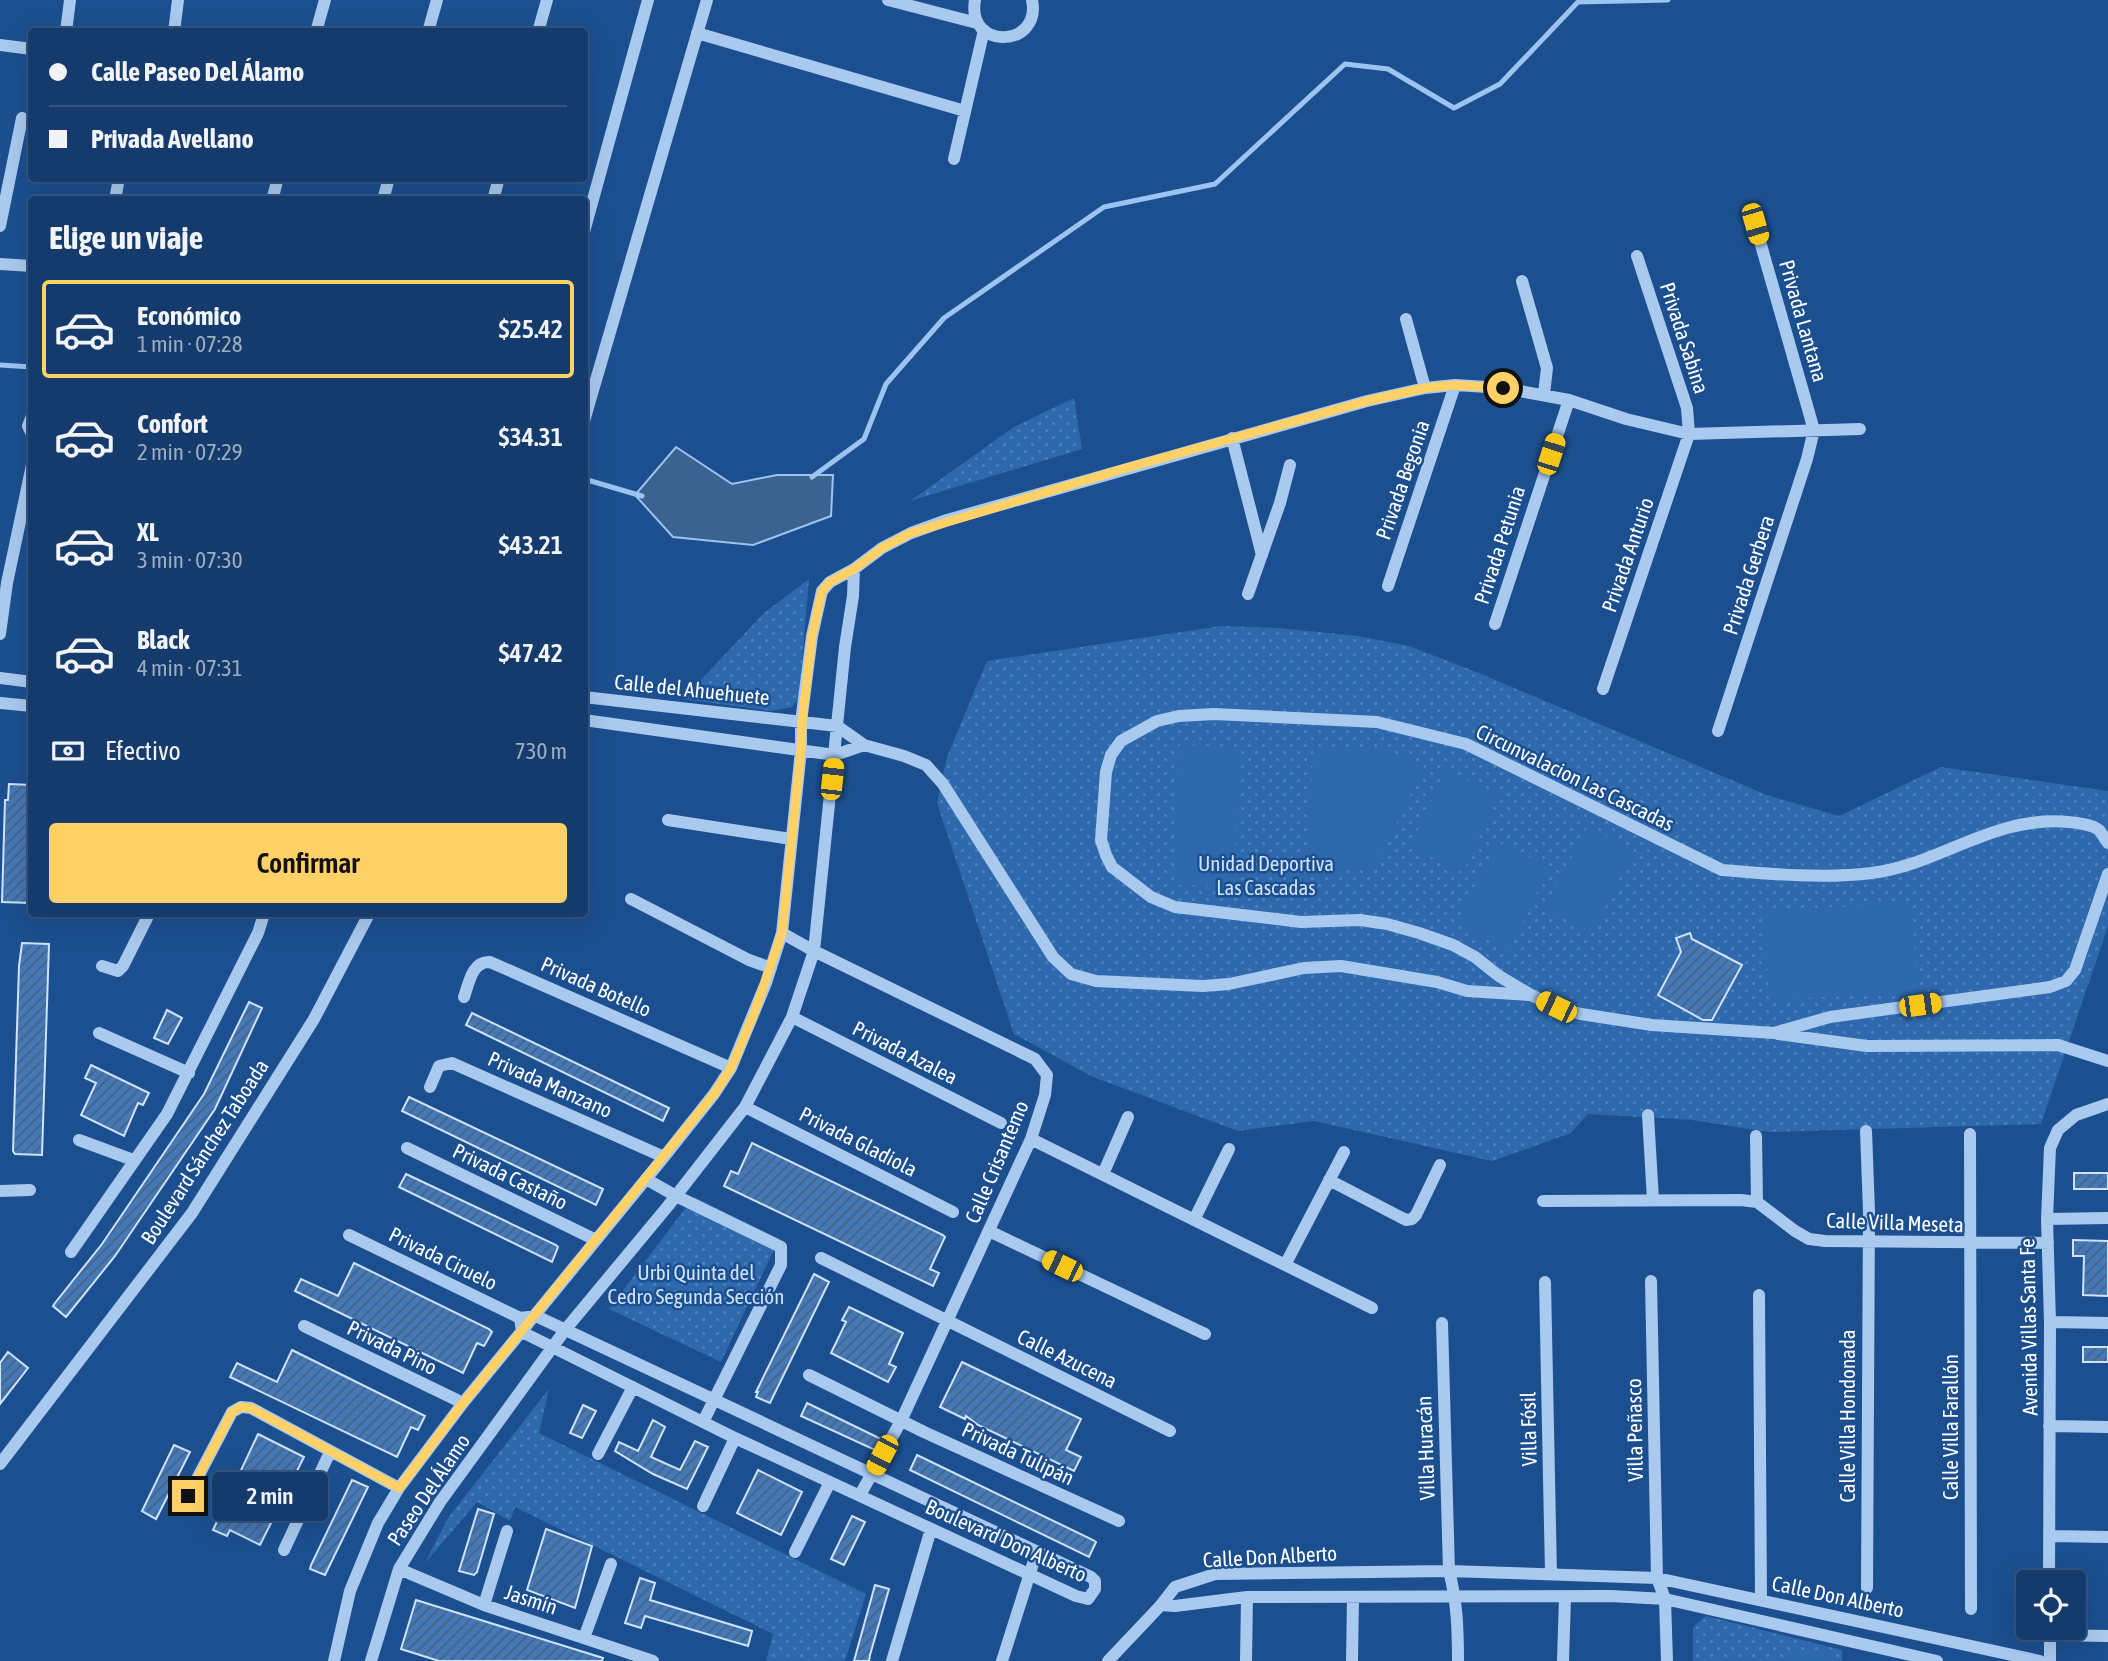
<!DOCTYPE html>
<html lang="es">
<head>
<meta charset="utf-8">
<style>
	body { margin:0; font-family:"Asap Condensed",sans-serif; background:#214673; color:#f1f3f6; height:100vh; display:flex; flex-direction:column; font-size:26px; white-space:nowrap }
	* { box-sizing:border-box; margin:0 }
	p { font-size:23px; color:#9dadc1 }
	.icon { flex:none; width:38px; height:38px; fill:none; stroke:currentColor; stroke-width:2; stroke-linecap:round; stroke-linejoin:round }
	.map { position:relative; flex:1; overflow:hidden }
	.sheet { position:absolute; left:28px; top:196px; width:560px; height:721px; display:flex; flex-direction:column; background:#143b6b; border-radius:7px; box-shadow:0 7px 28px #0002,0 0 0 2px #33557e }
	.sheet>* { flex:none }
	.banner { position:absolute; left:28px; top:28px; width:560px; height:154px; border-radius:7px; box-shadow:0 7px 28px #0002,0 0 0 2px #33557e; display:grid; align-content:center; height:154px; padding:0 21px; background:#143b6b }
	.controls { position:absolute; left:2016px; top:1570px; display:grid; gap:14px }
	.controls a { display:grid; place-items:center; width:70px; height:70px; border-radius:7px; background:#143b6b; box-shadow:0 7px 28px #0002,0 0 0 2px #33557e; font-size:35px }
	.end { position:absolute; width:32px; height:32px; margin:-16px; border:9px solid #ffd166; background:#111; box-shadow:0 0 0 4px #111 }
	.from { border-radius:50% }
	.bubble { position:absolute; height:49px; border-radius:7px; background:#143b6b; box-shadow:0 7px 28px #0002,0 0 0 2px #33557e; font-size:23px; font-weight:600; line-height:49px; text-align:center }
	.car { position:absolute; width:21px; height:42px; margin:-21px -10px; border-radius:9px; box-shadow:0 0 5px 2px #0007; background:linear-gradient(#f5c518 24%,#345 0 40%,#f5c518 0 76%,#345 0 86%,#f5c518 0) }
	.banner b { display:flex; align-items:center; gap:24px; height:66px; font-size:26px }
	.banner b+b { border-top:2px solid #33557e }
	.banner i { width:18px; height:18px; background:#f1f3f6 }
	ul { padding:0; list-style:none }
	li { display:flex; align-items:center; gap:21px; height:98px; margin:0 14px 10px; padding:0 7px; border:4px solid transparent; border-radius:7px }
	li div { flex:1 }
	li b { display:block; font-size:26px }
	li em { font-style:normal; font-weight:600 }
	li.on { border-color:#ffd166 }
	li>.icon { width:63px; height:63px; stroke-width:1.5 }
	h2 { padding:0 21px; font-size:32px; line-height:84px }
	.pay { display:flex; align-items:center; gap:18px; height:77px; padding:0 21px; font-size:26px }
	.pay p { margin-inline-start:auto }
	.button { display:flex; gap:14px; margin-top:auto; padding:14px 21px }
	.button a { flex:1; height:80px; border-radius:7px; background:#ffd166; color:#111; font-size:28px; font-weight:600; line-height:80px; text-align:center }
	.map>svg:first-child { display:block }
	.grass { fill:url(#grass-dots) }
	.garden { fill:#2e69ad }
	.water { fill:#3c6290; stroke:#9cc4f0; stroke-width:2 }
	.lines { fill:none; stroke-linecap:round; stroke-linejoin:round }
	.stream { stroke:#9cc4f0; stroke-width:5 }
	.building { fill:url(#building-hatch); stroke:#cfe3fa; stroke-width:2 }
	.minor { stroke:#a9c9ee; stroke-width:12 }
	.route { stroke:#ffd166; stroke-width:9 }
	.labels { text-anchor:middle; stroke-width:5; stroke-linejoin:round; paint-order:stroke }
	.street-label { font-size:21px; fill:#fff; stroke:#1b4f8f }
	.park-label { font-size:21px; fill:#cfe3fa; stroke:#1b4f8f }
</style>
</head>
<body>
<div class="map">
<svg width="2108" height="1661" viewBox="0 0 2108 1661">
	<defs>
		<pattern id="grass-dots" width="8" height="8" patternUnits="userSpaceOnUse" patternTransform="scale(1.75)"><rect width="8" height="8" fill="#2e69ad"/><path d="M2 2h.1M6 6h.1" fill="none" stroke="#4d80b9" stroke-width="1.8" stroke-linecap="round"/></pattern>
		<pattern id="building-hatch" width="6" height="6" patternUnits="userSpaceOnUse" patternTransform="scale(1.75)"><rect width="6" height="6" fill="#4478b7"/><path d="M-1 1l2-2M0 6l6-6M5 7l2-2" fill="none" stroke="#486282"/></pattern>
	</defs>
	<rect width="100%" height="100%" fill="#1b4f8f"/>
	<!-- grass -->
	<path class="grass" d="M1074,398L1082,449L910,501L1014,427Z
		M809,579L799,698L792,707L771,711L683,699L764,613Z
		M1221,626L1280,628L1358,636L1409,646L1479,673L1767,795L1839,816L1941,767L2108,791V926L2041,1124L1769,1132L1692,1120L1588,1114L1571,1133L1492,1161L1314,1121L1238,1131L1093,1077L1014,1034L937,803L947,757L987,661Z
		M694,1197L779,1239L721,1362L609,1309Z
		M549,1389L539,1433L866,1594L845,1661H766L773,1634L515,1507L510,1521L477,1502L425,1563L448,1518Z
		M1706,1616L1842,1650V1661H1693V1627Z"/>
	<!-- garden -->
	<path class="garden" d="M1179,745L1238,747L1235,887L1176,885Z
		M1313,746L1391,752L1425,764L1375,869L1309,864Z
		M1445,770L1499,795L1463,872L1410,847Z
		M1588,826L1634,850L1592,932L1545,908Z
		M1497,842L1549,867L1509,950L1456,924Z
		M1912,903L1917,992L1769,1000L1764,911Z
		M1793,1651H1836L1835,1661H1793Z"/>
	<!-- water -->
	<path class="water" d="M676,447L732,484L777,475H833L831,516L753,545L673,537L635,495Z"/>
	<g class="lines">
		<!-- stream -->
		<path class="stream" d="M0,365L32,367
			M812,477L864,439L886,384L944,318L1104,207L1215,184L1345,64L1388,69L1454,108L1500,84L1578,2L1668,0
			M584,479L642,496"/>
	</g>
	<!-- building -->
	<path class="building" d="M9,784L32,785L30,903L2,902L5,800H8Z
		M1690,933L1692,939L1742,965L1712,1020H1703L1658,995L1681,952L1676,938Z
		M22,943L49,944L42,1155L15,1154L13,1151L19,966Z
		M249,1002L262,1008L215,1109L115,1256L66,1317L53,1306L55,1303L102,1244L204,1094Z
		M167,1010L182,1018L168,1044L154,1038Z
		M472,1013L669,1108L663,1121L466,1025Z
		M91,1065L149,1093L143,1105L138,1103L124,1136L81,1115L96,1083L85,1078Z
		M409,1097L603,1189L596,1205L402,1111Z
		M752,1143L943,1235L945,1237L930,1269L939,1273L933,1286L724,1186L731,1171L738,1174Z
		M2074,1173H2108V1189H2074Z
		M406,1174L556,1245L558,1247L552,1262L399,1187Z
		M2073,1240L2108,1241V1296L2083,1295L2084,1256H2073Z
		M354,1263L489,1329L492,1332L484,1346L477,1343L463,1373L295,1291L301,1279L338,1296Z
		M814,1274L829,1282L770,1403L756,1397L758,1392H756Z
		M849,1307L903,1333L889,1364L896,1367L888,1382L831,1353L846,1322L842,1320Z
		M2083,1347H2108V1362H2083Z
		M292,1350L425,1416L418,1430L411,1427L397,1457L230,1377L237,1363L277,1382Z
		M8,1352L28,1368L0,1404V1363Z
		M962,1362L1081,1419L1066,1450L1081,1457L1074,1471L978,1425L966,1416L965,1419L940,1407Z
		M807,1403L881,1439L875,1450L801,1416Z
		M583,1405L596,1411L582,1438L570,1433Z
		M653,1420L665,1427L651,1457L680,1470L695,1441L708,1447L687,1489L653,1474L615,1451L619,1442L638,1451Z
		M258,1434L304,1457L260,1545L230,1530L227,1536L213,1530Z
		M174,1445L190,1452L156,1519L142,1511Z
		M917,1455L1093,1540L1096,1542L1089,1557L910,1470Z
		M758,1470L802,1492L781,1535L737,1513Z
		M352,1480L368,1487L325,1575L310,1569L311,1565Z
		M478,1509L494,1514L477,1572L474,1575L459,1571Z
		M852,1516L865,1522L844,1565L831,1559Z
		M546,1529L592,1546L575,1608L527,1590Z
		M640,1578L655,1583L650,1600L752,1631L748,1646L645,1616L641,1628L625,1623Z
		M875,1585L889,1589L870,1655L869,1661H854Z
		M416,1600L603,1658L602,1661H439L401,1649Z"/>
	<g class="lines">
		<!-- minor -->
		<path class="minor" d="M888,0L977,23
			M975,0C966,51 1042,48 1032,0
			M66,32L70,0
			M174,32L178,0
			M316,32L325,0
			M428,32L437,0
			M538,32L547,0
			M697,33L965,111
			M0,45L32,49
			M954,159L984,30
			M115,200L119,178
			M272,200L278,178
			M383,200L389,178
			M493,200L499,178
			M0,226L22,118
			M584,232L648,0
			M0,264L32,266
			M1522,281L1547,368L1544,394
			M1406,319L1425,388
			M32,416L28,426L32,434
			M584,421L707,0
			M1232,438L1262,555
			M1388,586L1455,385
			M1248,594L1280,503L1290,465
			M1495,624L1569,400
			M0,634L7,583L32,465
			M0,678L32,682
			M1603,689L1689,434L1687,408L1637,256
			M584,697L837,726L864,745L904,756L926,765L943,784L1053,957L1071,974L1096,981L1203,986L1229,984L1304,968L1341,966L1437,982L1467,991L1529,995
			M0,703L32,706
			M584,720L835,755L864,745
			M1718,731L1807,459L1814,430L1755,224
			M668,820L791,839
			M2108,843C2105,840 2102,833 2099,830C2091,824 2078,823 2068,822C1994,815 1941,864 1872,873C1825,879 1769,874 1722,870L1466,744L1377,722L1214,714L1179,716L1157,721L1121,741L1111,755L1106,772L1101,840L1106,855L1112,867L1151,897L1175,907L1301,922L1360,920L1387,924L1419,933L1453,945L1475,957L1499,976L1531,995L1556,1007L1581,1014L1652,1025L1774,1033L1830,1017L2050,987L2066,981L2075,970L2108,874
			M631,899L749,960L771,968
			M782,933L814,951L1035,1059L1047,1075L1045,1095L1031,1139L901,1421L860,1495
			M102,966L118,971L123,966L149,914
			M464,997C469,983 472,961 490,962L731,1068
			M792,1017L1001,1123
			M99,1033L189,1073
			M1778,1034L1867,1046L2058,1045L2108,1061
			M430,1087L439,1066L452,1063L664,1157
			M745,1107L953,1212
			M1648,1115L1653,1200
			M1866,1131L1869,1211L1867,1588
			M1970,1134L1971,1609
			M1756,1136L1757,1202
			M1031,1139L1372,1308
			M79,1140L133,1160
			M407,1148L596,1240
			M1103,1174L1128,1117
			M646,1179L676,1196L781,1247V1265L703,1422
			M1329,1180L1406,1220L1412,1219L1416,1215L1440,1165
			M0,1191L30,1190
			M1543,1201L1741,1200L1757,1202L1795,1231L1809,1239L1825,1241L2048,1243
			M2047,1219L2108,1218
			M1194,1220L1229,1149
			M989,1231L1205,1334
			M349,1235L520,1318L536,1316L1091,1577L1095,1581V1589L1088,1599L1076,1596L735,1438L522,1332L520,1318
			M71,1252L167,1114L258,933L264,914
			M821,1258L1170,1431
			M1285,1265L1344,1152
			M1651,1281L1657,1578L1665,1599L1667,1661
			M1545,1282L1551,1574
			M1759,1295L1761,1600
			M2050,1322L2108,1323
			M1442,1323L1449,1571C1457,1601 1458,1629 1458,1661
			M304,1326L463,1403
			M809,1375L924,1432L1119,1521
			M2049,1426L2108,1427
			M598,1454L633,1387
			M0,1464L192,1213L314,1019L369,914
			M188,1496L232,1412L241,1407L251,1408L399,1488
			M703,1506L735,1438
			M2049,1536L2108,1537
			M284,1550L330,1452
			M795,1552L830,1482
			M399,1569L484,1605L653,1661
			M2049,1582L2050,1322L2047,1219L2050,1148L2058,1130L2076,1115L2108,1104
			M484,1605L507,1531
			M2050,1628V1661
			M2050,1635L2108,1636
			M584,1638L611,1564
			M334,1661L350,1591L378,1523L399,1488L463,1403L664,1157L714,1094L731,1068L766,983L782,933L801,750V722L812,636L822,591L830,582L854,569L882,548L911,533L947,520L1367,401L1425,388L1455,385L1503,388L1569,400L1626,419L1689,434L1860,429
			M371,1661L399,1569L440,1502L565,1330L668,1206L745,1107L792,1017L814,951L845,647L853,596L854,569
			M892,1661L931,1529
			M1002,1661L1037,1551
			M1108,1661L1161,1605
			M1246,1661L1247,1597
			M1352,1661L1353,1597
			M1563,1661L1565,1597
			M1937,1661L1665,1599L1611,1596L1247,1597L1175,1606L1161,1605L1175,1587L1215,1574L1449,1571L1657,1578L2040,1661"/>
	</g>
	<g class="lines">
		<!-- route -->
		<path class="route" d="M188,1496L232,1412L241,1407L251,1408L399,1488L463,1403L714,1094L731,1068L755,1011L782,933L801,750L802,722L812,636L822,591L830,582L854,569L882,548L911,533L1126,468L1367,401L1425,388L1455,385L1503,388"/>
	</g>
	<g class="labels">
		<!-- street labels -->
		<g class="street-label">
			<text transform="translate(1803 321) rotate(74)" y="7">Privada Lantana</text>
			<text transform="translate(1684 338) rotate(72)" y="7">Privada Sabina</text>
			<text transform="translate(1403 480) rotate(-71)" y="7">Privada Begonia</text>
			<text transform="translate(1500 545) rotate(-72)" y="7">Privada Petunia</text>
			<text transform="translate(1628 555) rotate(-71)" y="7">Privada Anturio</text>
			<text transform="translate(1749 575) rotate(-72)" y="7">Privada Gerbera</text>
			<text transform="translate(692 690) rotate(6)" y="7">Calle del Ahuehuete</text>
			<text transform="translate(1575 778) rotate(26)" y="7">Circunvalacion Las Cascadas</text>
			<text transform="translate(596 987) rotate(24)" y="7">Privada Botello</text>
			<text transform="translate(905 1053) rotate(27)" y="7">Privada Azalea</text>
			<text transform="translate(550 1085) rotate(24)" y="7">Privada Manzano</text>
			<text transform="translate(858 1142) rotate(27)" y="7">Privada Gladiola</text>
			<text transform="translate(205 1152) rotate(-57)" y="7">Boulevard Sánchez Taboada</text>
			<text transform="translate(997 1162) rotate(-67)" y="7">Calle Crisantemo</text>
			<text transform="translate(510 1177) rotate(26)" y="7">Privada Castaño</text>
			<text transform="translate(1895 1223) rotate(2)" y="7">Calle Villa Meseta</text>
			<text transform="translate(443 1259) rotate(26)" y="7">Privada Ciruelo</text>
			<text transform="translate(2029 1327) rotate(-91)" y="7">Avenida Villas Santa Fe</text>
			<text transform="translate(392 1348) rotate(26)" y="7">Privada Pino</text>
			<text transform="translate(1067 1359) rotate(26)" y="7">Calle Azucena</text>
			<text transform="translate(1848 1416) rotate(-90)" y="7">Calle Villa Hondonada</text>
			<text transform="translate(1951 1427) rotate(-90)" y="7">Calle Villa Farallón</text>
			<text transform="translate(1529 1429) rotate(-91)" y="7">Villa Fósil</text>
			<text transform="translate(1635 1430) rotate(-91)" y="7">Villa Peñasco</text>
			<text transform="translate(1426 1448) rotate(-92)" y="7">Villa Huracán</text>
			<text transform="translate(1018 1454) rotate(25)" y="7">Privada Tulipán</text>
			<text transform="translate(429 1490) rotate(-56)" y="7">Paseo Del Álamo</text>
			<text transform="translate(1006 1541) rotate(24)" y="7">Boulevard Don Alberto</text>
			<text transform="translate(1270 1557) rotate(-3)" y="7">Calle Don Alberto</text>
			<text transform="translate(1838 1597) rotate(12)" y="7">Calle Don Alberto</text>
			<text transform="translate(531 1600) rotate(18)" y="7">Jasmín</text>
		</g>
		<!-- park labels -->
		<g class="park-label">
			<text x="1266" y="871">Unidad Deportiva<tspan x="1266" dy="24">Las Cascadas</tspan></text>
			<text x="696" y="1280">Urbi Quinta del<tspan x="696" dy="24">Cedro Segunda Sección</tspan></text>
		</g>
	</g>
</svg>
<div class="controls">
<a><svg class="icon" aria-label="locate" viewBox="0 0 24 24"><circle cx="12" cy="12" r="6"/><path d="M12 2v4M12 18v4M2 12h4M18 12h4"/></svg></a>
</div>
<i class="end from" style="left:1503px;top:388px"></i>
<i class="end" style="left:188px;top:1496px"></i>
<div class="bubble" style="left:212px;top:1472px;width:116px">2 min</div>
<i class="car" style="left:1755px;top:224px;rotate:164deg"></i>
<i class="car" style="left:1551px;top:454px;rotate:18deg"></i>
<i class="car" style="left:832px;top:779px;rotate:6deg"></i>
<i class="car" style="left:1920px;top:1005px;rotate:82deg"></i>
<i class="car" style="left:1556px;top:1007px;rotate:296deg"></i>
<i class="car" style="left:1062px;top:1266px;rotate:296deg"></i>
<i class="car" style="left:882px;top:1455px;rotate:208deg"></i>
<div class="banner">
<b><i class="from"></i>Calle Paseo Del Álamo</b>
<b><i></i>Privada Avellano</b>
</div>
<section class="sheet">
<h2>Elige un viaje</h2>
<ul>
<li class="on"><svg class="icon" aria-label="car" viewBox="0 0 24 24"><path d="M5 17H2v-5l4-1 3-4h7l3 4 3 1v5h-3M9 17h6M6 11h13"/><circle cx="7" cy="17" r="2"/><circle cx="17" cy="17" r="2"/></svg><div><b>Económico</b><p>1 min · 07:28</p></div><em>$25.42</em></li>
<li><svg class="icon" aria-label="car" viewBox="0 0 24 24"><path d="M5 17H2v-5l4-1 3-4h7l3 4 3 1v5h-3M9 17h6M6 11h13"/><circle cx="7" cy="17" r="2"/><circle cx="17" cy="17" r="2"/></svg><div><b>Confort</b><p>2 min · 07:29</p></div><em>$34.31</em></li>
<li><svg class="icon" aria-label="car" viewBox="0 0 24 24"><path d="M5 17H2v-5l4-1 3-4h7l3 4 3 1v5h-3M9 17h6M6 11h13"/><circle cx="7" cy="17" r="2"/><circle cx="17" cy="17" r="2"/></svg><div><b>XL</b><p>3 min · 07:30</p></div><em>$43.21</em></li>
<li><svg class="icon" aria-label="car" viewBox="0 0 24 24"><path d="M5 17H2v-5l4-1 3-4h7l3 4 3 1v5h-3M9 17h6M6 11h13"/><circle cx="7" cy="17" r="2"/><circle cx="17" cy="17" r="2"/></svg><div><b>Black</b><p>4 min · 07:31</p></div><em>$47.42</em></li>
</ul>
<div class="pay"><svg class="icon" aria-label="cash" viewBox="0 0 24 24"><path d="M3 7h18v10H3z"/><circle cx="12" cy="12" r="2"/></svg>Efectivo<p>730 m</p></div>
<div class="button"><a>Confirmar</a></div>
</section>
</div>
</body>
</html>
